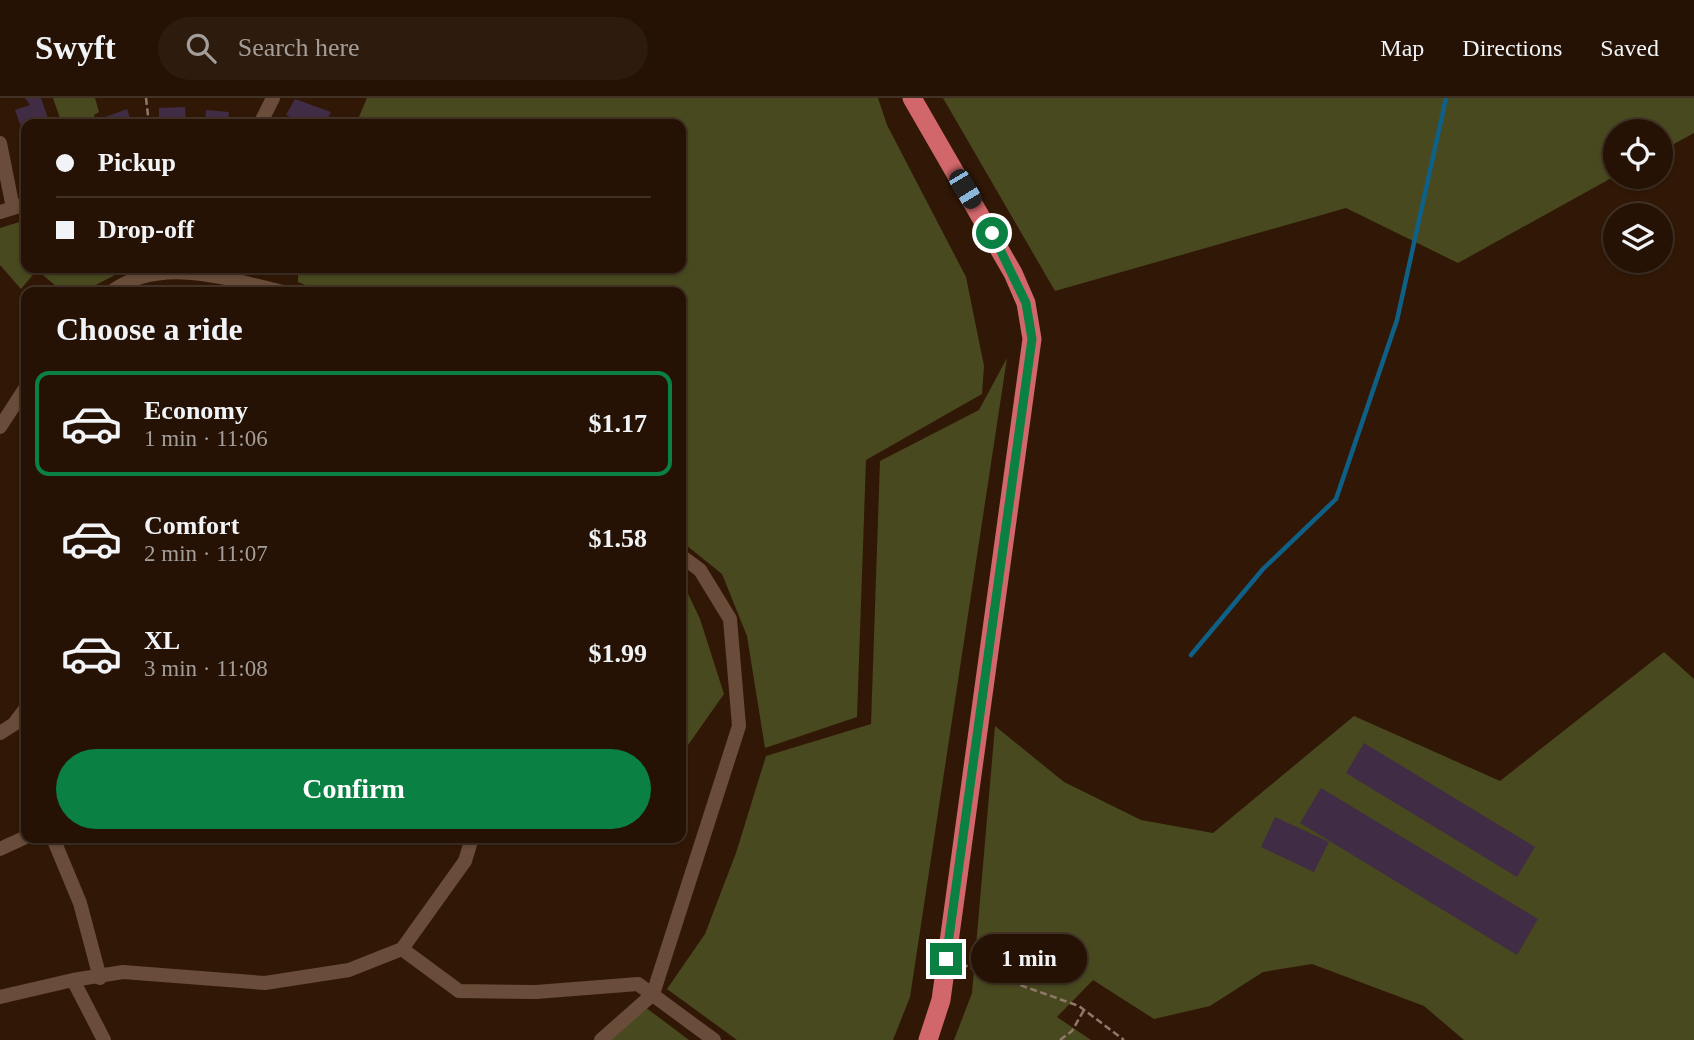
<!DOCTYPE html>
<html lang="en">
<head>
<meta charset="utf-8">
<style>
	body { margin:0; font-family:"Times New Roman",serif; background:#2d1b0e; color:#f1f3f6; height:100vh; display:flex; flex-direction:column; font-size:26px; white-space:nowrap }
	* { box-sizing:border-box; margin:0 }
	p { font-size:23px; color:#a39e9a }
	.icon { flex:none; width:38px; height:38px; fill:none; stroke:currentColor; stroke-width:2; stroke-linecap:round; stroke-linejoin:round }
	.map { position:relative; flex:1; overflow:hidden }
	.sheet { position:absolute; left:21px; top:189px; width:665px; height:556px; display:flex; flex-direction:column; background:#251204; border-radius:14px; box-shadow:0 2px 5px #0004,0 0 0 2px #423226 }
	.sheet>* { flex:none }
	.banner { position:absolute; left:21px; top:21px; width:665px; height:154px; border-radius:14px; box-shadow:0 2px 5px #0004,0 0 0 2px #423226; display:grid; align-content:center; height:154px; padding:0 35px; background:#251204 }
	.buttons { position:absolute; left:1603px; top:21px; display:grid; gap:14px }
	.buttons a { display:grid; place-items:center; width:70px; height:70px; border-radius:50%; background:#251204; box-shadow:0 2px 5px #0004,0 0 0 2px #423226; font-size:35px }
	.end { position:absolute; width:32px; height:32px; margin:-16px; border:9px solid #0b8043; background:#fff; box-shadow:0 0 0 4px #fff }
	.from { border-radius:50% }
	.bubble { position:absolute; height:49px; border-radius:24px; background:#251204; box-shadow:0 2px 5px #0004,0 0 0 2px #423226; font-size:23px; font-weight:800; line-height:49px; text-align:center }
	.car { position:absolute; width:21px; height:42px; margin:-21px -10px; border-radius:9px; box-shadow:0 0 5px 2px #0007; background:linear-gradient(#222 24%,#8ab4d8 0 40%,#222 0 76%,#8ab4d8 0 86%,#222 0) }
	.banner b { display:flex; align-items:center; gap:24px; height:66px; font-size:26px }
	.banner b+b { border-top:2px solid #423226 }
	.banner i { width:18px; height:18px; background:#f1f3f6 }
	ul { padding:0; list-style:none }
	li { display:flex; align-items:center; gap:21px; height:105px; margin:0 14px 10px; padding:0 21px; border:4px solid transparent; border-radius:14px }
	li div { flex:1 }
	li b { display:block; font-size:26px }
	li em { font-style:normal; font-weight:800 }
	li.selected { border-color:#0b8043 }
	li>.icon { width:63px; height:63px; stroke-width:1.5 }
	h2 { padding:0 35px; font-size:32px; line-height:84px }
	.action { display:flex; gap:14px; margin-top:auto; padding:14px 35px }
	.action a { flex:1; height:80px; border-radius:42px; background:#0b8043; color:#fff; font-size:28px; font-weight:800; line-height:80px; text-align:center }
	header { display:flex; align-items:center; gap:42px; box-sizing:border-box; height:98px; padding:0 35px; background:#251204; border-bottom:2px solid #423226 }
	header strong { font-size:33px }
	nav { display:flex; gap:38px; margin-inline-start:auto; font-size:24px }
	.search { width:490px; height:63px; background:#2d1b0e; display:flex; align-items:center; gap:18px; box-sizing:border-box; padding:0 24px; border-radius:38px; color:#a39e9a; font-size:26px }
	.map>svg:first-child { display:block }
	.green { fill:#48491f }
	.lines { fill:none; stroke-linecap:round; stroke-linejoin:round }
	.stream { stroke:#0f6086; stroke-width:4.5 }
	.building { fill:#402c44 }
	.path { stroke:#8f796a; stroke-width:2.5; stroke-dasharray:7 3.5; stroke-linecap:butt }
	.minor { stroke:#694c39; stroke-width:14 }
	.highway { stroke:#d1676a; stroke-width:19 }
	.route { stroke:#0b8043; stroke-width:9 }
</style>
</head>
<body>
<header>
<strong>Swyft</strong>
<div class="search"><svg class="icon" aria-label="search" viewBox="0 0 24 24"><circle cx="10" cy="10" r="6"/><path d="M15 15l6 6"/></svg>Search here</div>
<nav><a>Map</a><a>Directions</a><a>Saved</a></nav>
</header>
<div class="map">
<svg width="1694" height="942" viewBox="0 0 1694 942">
	<rect width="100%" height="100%" fill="#311806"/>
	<!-- green -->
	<path class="green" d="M53,0H95L99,14L94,17L97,26H62Z
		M367,0H878L887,27L966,179L984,268L982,296L866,362L857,619L765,650L747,538L722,476L681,443V194H322L298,184V170H681V26H356Z
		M943,0H1694V35L1661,53V33H1615V78L1458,165L1346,110L1055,193Z
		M26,122V170H117L119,175L82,194H63L37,172L21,191L0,167V130Z
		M1007,260L910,899L893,942H737L667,891L705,836L736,755L766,658L871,626L880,363L979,312Z
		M681,481L700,521L724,596L681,657Z
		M1664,554L1694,581V942H1464L1424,908L1312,866L1263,874L1210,908L1154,921L1093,882L1057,919L1091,942H954L972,895L995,628L1064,684L1141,722L1213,735L1354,618L1500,683Z
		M645,909L689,942H610Z"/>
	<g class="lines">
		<!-- stream -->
		<path class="stream" d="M1191,557L1263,471L1336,401L1397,222L1446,0"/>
	</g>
	<!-- building -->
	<path class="building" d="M25,0H41L50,26H26L24,37L15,12L30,7Z
		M295,1L331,14L325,26H304L286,17Z
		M185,9L186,26H159V10Z
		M127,11L132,26H105L103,20Z
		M206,12L229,14L228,26H205Z
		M1364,645L1535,749L1517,779L1346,675Z
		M1321,690L1538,821L1517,857L1300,725Z
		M1275,719L1329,744L1314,774L1261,749Z"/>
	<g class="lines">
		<!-- path -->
		<path class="path" d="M146,0L149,26
			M961,866L1079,908L1124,942
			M1060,942L1072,933L1084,912"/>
		<!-- minor -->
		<path class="minor" d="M260,26L273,0
			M0,45L13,110
			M0,114L26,106
			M111,194C161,157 227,181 283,194
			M0,329L26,289
			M0,635L14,626L26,610
			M53,740L80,805L100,880
			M0,751L26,739
			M402,851L459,893L536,894L638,886L714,942
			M73,882L104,942
			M0,899L73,882L123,874L265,885L349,872L402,851L465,763L472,740
			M601,942L653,896L739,628L730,521L700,472L681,458"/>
		<!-- highway -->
		<path class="highway" d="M912,0L1013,175L1026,205L1032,241L941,902L928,942"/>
	</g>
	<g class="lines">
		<!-- route -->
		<path class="route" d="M946,861L1032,241L1026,205L992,135"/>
	</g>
</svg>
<div class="buttons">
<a><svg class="icon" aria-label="locate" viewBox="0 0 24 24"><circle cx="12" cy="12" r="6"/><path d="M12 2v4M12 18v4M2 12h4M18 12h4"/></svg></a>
<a><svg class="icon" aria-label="layers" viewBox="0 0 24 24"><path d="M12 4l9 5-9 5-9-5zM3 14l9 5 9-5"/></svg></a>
</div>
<i class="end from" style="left:992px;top:135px"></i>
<i class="end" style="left:946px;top:861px"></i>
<div class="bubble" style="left:971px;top:836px;width:116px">1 min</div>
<i class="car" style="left:965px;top:91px;rotate:149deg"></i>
<div class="banner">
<b><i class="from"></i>Pickup</b>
<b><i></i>Drop-off</b>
</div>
<section class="sheet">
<h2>Choose a ride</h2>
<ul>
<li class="selected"><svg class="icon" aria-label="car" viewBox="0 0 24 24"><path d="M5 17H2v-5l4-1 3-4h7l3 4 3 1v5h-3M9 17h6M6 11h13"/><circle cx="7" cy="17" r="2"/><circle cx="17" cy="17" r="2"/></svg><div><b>Economy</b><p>1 min · 11:06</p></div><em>$1.17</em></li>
<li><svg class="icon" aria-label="car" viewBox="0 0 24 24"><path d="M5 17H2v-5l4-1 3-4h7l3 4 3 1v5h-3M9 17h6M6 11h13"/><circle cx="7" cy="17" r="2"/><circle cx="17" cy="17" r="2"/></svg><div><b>Comfort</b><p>2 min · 11:07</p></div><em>$1.58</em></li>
<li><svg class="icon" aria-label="car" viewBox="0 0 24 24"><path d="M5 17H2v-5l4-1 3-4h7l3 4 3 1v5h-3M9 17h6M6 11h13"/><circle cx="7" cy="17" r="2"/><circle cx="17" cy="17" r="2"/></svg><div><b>XL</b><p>3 min · 11:08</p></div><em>$1.99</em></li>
</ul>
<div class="action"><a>Confirm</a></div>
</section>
</div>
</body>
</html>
